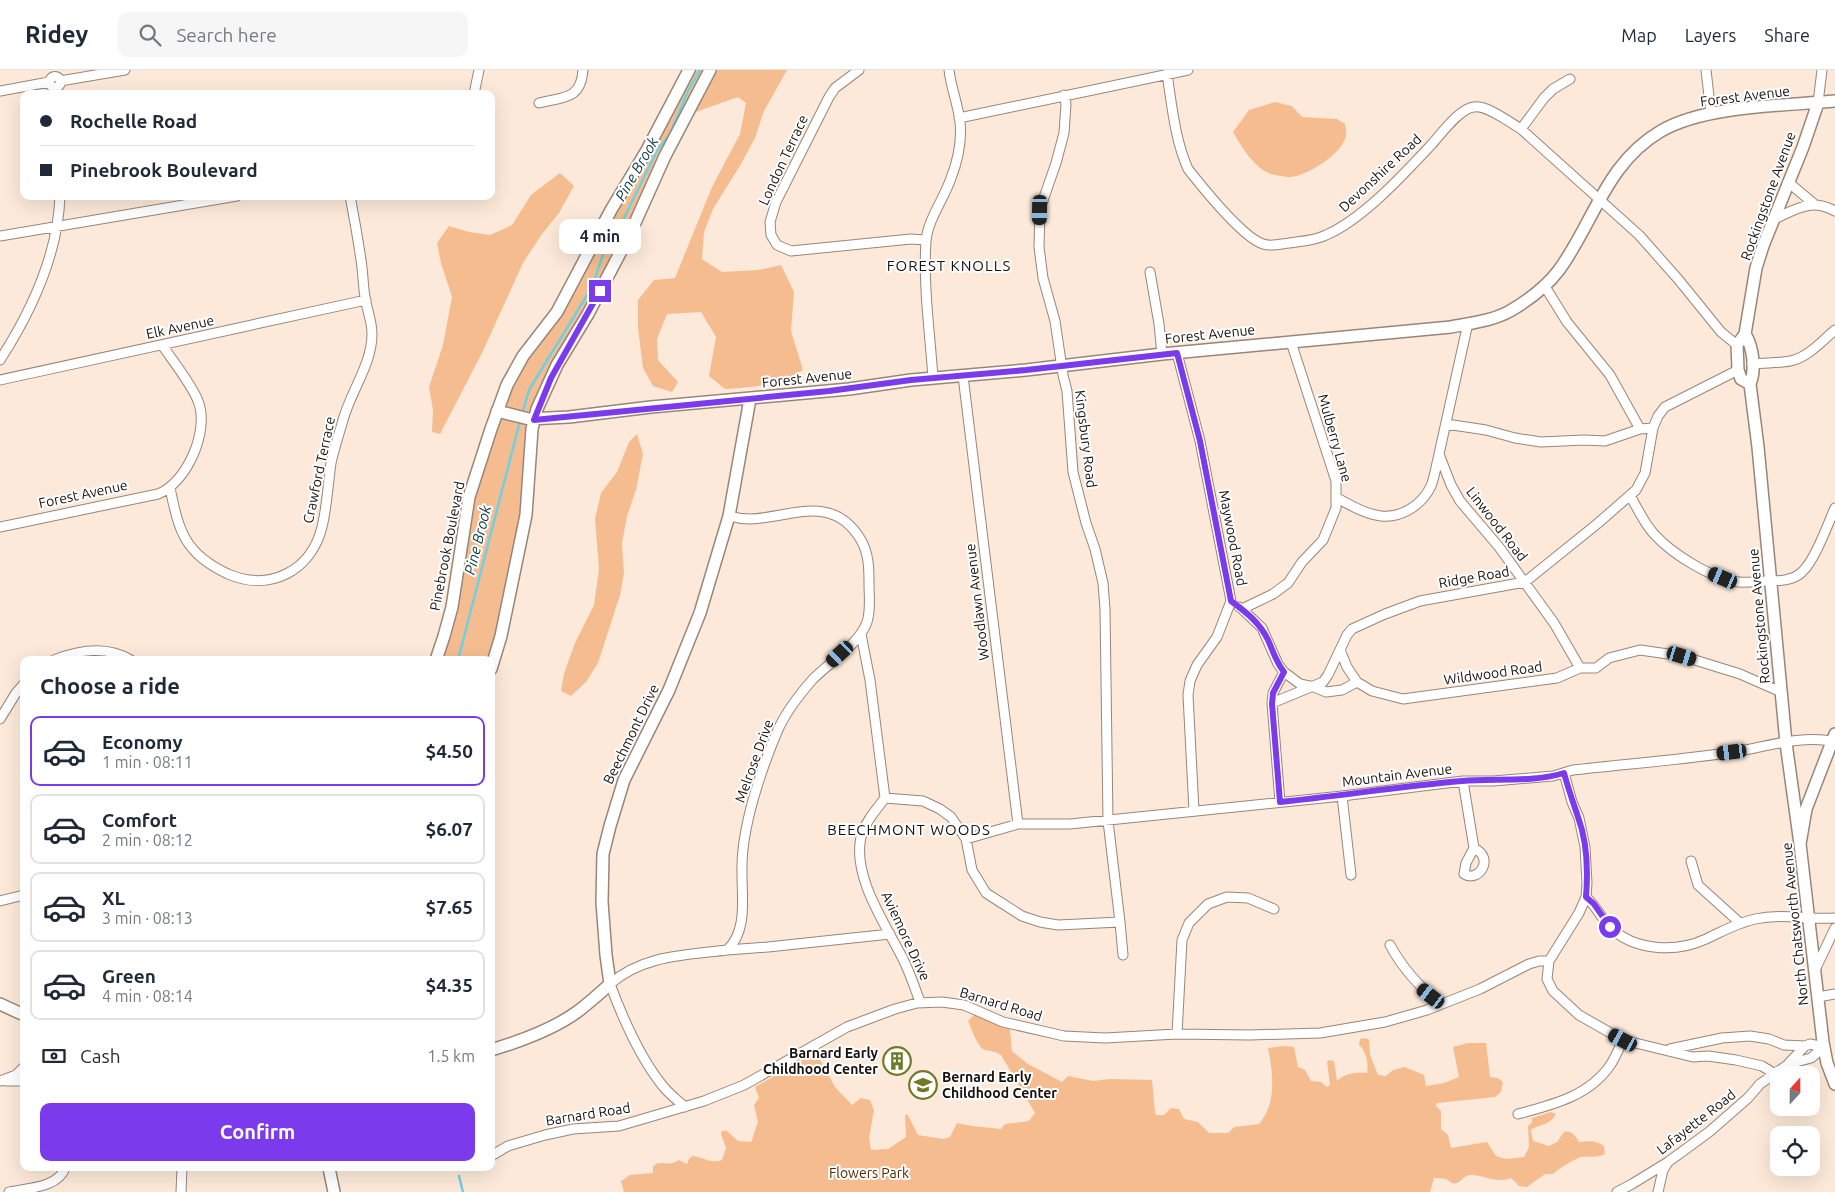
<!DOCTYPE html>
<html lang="en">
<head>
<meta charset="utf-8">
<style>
	body { margin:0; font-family:Ubuntu,sans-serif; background:#f6f6f7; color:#1f2937; height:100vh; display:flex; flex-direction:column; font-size:19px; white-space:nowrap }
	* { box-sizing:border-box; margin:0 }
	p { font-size:16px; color:#747a83 }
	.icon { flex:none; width:28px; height:28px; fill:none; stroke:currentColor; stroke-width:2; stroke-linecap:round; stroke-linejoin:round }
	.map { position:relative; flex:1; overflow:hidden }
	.sheet { position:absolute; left:20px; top:586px; width:475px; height:515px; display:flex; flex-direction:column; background:#fff; border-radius:10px; box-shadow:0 5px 20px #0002 }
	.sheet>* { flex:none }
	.hud { position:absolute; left:20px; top:20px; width:475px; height:110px; border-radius:10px; box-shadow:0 5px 20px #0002; display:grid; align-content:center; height:110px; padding:0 20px; background:#fff }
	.needle { width:32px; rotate:21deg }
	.buttons { position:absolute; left:1770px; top:996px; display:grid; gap:10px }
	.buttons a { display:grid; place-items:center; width:50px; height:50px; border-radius:10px; background:#fff; box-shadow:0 5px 20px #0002; font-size:25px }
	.end { position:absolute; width:22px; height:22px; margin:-11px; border:6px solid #7c3aed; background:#fff; box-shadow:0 0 0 2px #fff }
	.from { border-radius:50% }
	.bubble { position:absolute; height:35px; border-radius:10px; background:#fff; box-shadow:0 5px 20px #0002; font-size:16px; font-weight:700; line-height:35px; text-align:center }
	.car { position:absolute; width:15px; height:30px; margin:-15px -8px; border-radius:6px; box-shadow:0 0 4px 1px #0007; background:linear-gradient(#222 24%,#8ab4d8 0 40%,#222 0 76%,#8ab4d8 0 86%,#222 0) }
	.hud b { display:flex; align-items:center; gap:18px; height:48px; font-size:19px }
	.hud b+b { border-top:1px solid #e0e1e3 }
	.hud i { width:12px; height:12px; background:#1f2937 }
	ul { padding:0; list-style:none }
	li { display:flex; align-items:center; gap:15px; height:70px; margin:0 10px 8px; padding:0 10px; border:2px solid #e0e1e3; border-radius:10px }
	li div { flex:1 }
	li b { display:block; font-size:19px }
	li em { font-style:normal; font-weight:700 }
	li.current { border-color:#7c3aed }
	li>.icon { width:45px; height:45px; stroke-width:1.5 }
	h2 { padding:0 20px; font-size:22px; line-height:60px }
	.pay { display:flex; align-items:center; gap:12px; height:55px; padding:0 20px; font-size:19px }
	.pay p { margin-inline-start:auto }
	.button { display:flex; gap:10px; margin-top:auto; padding:10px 20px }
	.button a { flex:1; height:58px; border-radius:10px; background:#7c3aed; color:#fff; font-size:20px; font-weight:700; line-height:58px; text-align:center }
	header { display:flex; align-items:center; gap:30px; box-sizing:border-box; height:70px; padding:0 25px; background:#fff; border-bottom:1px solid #e0e1e3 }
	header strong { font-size:24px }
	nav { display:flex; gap:28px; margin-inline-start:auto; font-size:18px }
	.search { width:350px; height:45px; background:#f6f6f7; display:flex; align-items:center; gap:12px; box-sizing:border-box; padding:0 18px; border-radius:10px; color:#747a83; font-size:19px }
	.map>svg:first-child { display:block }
	.green { fill:#f5bd8f }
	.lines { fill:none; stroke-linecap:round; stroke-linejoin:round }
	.stream { stroke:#6fcfe3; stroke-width:2.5 }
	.minor-casing { stroke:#988678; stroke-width:11 }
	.tertiary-casing { stroke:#988678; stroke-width:14 }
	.minor { stroke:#fff; stroke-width:9 }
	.tertiary { stroke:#fff; stroke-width:11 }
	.route { stroke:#7c3aed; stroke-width:6 }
	.labels { text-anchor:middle; stroke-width:4; stroke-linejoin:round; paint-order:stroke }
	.street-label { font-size:14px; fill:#16100b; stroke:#fff }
	.poi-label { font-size:14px; font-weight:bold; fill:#16100b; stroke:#fff; text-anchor:end }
	.park-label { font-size:14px; fill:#502a02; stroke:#fff }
	.water-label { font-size:15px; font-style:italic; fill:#0a3942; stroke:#fff }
	.neighbourhood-label { font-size:15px; letter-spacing:1px; fill:#16100b; stroke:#fff }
</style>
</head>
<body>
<header>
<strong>Ridey</strong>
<div class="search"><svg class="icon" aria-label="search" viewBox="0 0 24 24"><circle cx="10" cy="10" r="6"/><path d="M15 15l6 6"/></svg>Search here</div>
<nav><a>Map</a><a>Layers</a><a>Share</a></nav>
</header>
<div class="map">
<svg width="1835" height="1122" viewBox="0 0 1835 1122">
	<rect width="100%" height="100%" fill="#fce9d9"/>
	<!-- green -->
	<path class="green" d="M694,0H706L646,124L533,339C525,346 506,343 506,330L521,293L557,251L627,120Z
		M716,0H787L764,41L755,68L741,94L713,139L704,162L702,189L722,202L758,200L781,195L794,222L791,261L803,300C775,316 756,317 725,319L709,306L716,267L701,242L667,244L657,269L658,290L678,312L672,322L653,316L643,298L638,258V230L654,210L675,208L712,117L740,64L746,33L738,27L693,43Z
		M1275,32L1292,36L1302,47L1337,49L1345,54C1345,57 1347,62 1346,65C1344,83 1307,106 1290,107C1285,107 1276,105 1271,104C1255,99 1241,76 1233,62L1249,40Z
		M560,103L574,116L559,143L542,164L523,193L482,283L440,364L432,362L433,340L429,317L443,275L452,227L441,193L437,173L449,156L469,162L490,165L512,155L531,125Z
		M505,349L521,352L529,359L526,418L491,590H440L477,416L496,355L500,350Z
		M637,364L643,384L636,420L627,446L622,473L624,503L620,525L598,593L586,612L571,626L561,621L564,604L575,573L594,535L599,499L595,449L601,423L617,402L629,372Z
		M974,945L1010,959L1012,981L1028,994L1062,1012L1068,1006L1093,1011L1110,1009L1152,1010L1155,1042L1156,1045H1164L1171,1038L1179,1039L1184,1049L1198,1052L1209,1063H1228L1234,1057L1259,1054C1277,1033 1273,1004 1268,978L1283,976L1294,977L1298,997L1305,1000L1311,1011L1321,1012L1327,1017L1330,1015L1327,992L1329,990L1334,991L1337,1011C1346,1003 1354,1002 1367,1003C1369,994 1366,981 1359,975L1360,969L1366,968L1369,970L1370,985L1378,1005L1386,1006L1393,1000L1405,997L1424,1005L1426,1016L1444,1013L1459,1007L1453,977L1468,973H1486L1490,1007L1498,1008L1503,1012L1501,1022L1495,1027L1437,1033L1436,1036L1441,1041V1059L1448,1065L1451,1078L1487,1072L1496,1086L1506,1089L1524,1087L1529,1077L1528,1056L1532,1052V1048L1551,1042L1556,1044C1548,1057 1541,1053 1531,1060L1533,1071L1549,1076L1557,1072L1564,1062C1572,1060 1575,1066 1579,1072C1589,1071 1596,1070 1604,1076L1605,1084C1595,1089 1590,1085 1581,1087C1573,1090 1559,1098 1553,1104H1545L1527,1117L1519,1116L1511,1108C1497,1114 1484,1105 1471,1105C1464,1105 1462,1111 1457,1113C1452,1115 1450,1111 1446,1109C1442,1108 1437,1108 1434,1108L1430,1122H624L621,1111L630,1105L653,1103V1096C660,1090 664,1095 672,1093C674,1093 677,1091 679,1090L687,1094L689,1089L692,1086C704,1087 710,1094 722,1090L726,1078L721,1064L722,1061H727L738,1071L751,1072L758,1052L754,1035L759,1028L755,1017L816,982L835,1017L852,1035L861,1028L870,1030L874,1040L869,1068L871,1080L888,1079L906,1067L905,1045H908L918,1065L943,1069L950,1067L957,1053L972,1056L1001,1059L1005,1054L1029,1051L1035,1043L1001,985C996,982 991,981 985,980C977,977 972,959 968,951Z"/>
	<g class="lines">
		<!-- stream -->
		<path class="stream" d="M523,341L529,320L592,217L604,182L620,156L658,79L670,64L687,23L700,0
			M458,590L519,355
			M459,1106L463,1122"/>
		<defs>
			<path id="minor" d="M859,0L835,18L829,27L776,132L770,152L771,165L777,175L791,181L911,169L926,170
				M1706,0L1711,44
				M1167,4C1172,36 1175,70 1188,99C1203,118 1242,167 1263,174C1271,177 1280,174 1289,173C1302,171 1314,171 1326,165C1363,149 1404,104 1432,74C1441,64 1460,38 1474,37C1487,35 1509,52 1521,59L1639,165L1678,209L1721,262L1737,275
				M49.5 12a5.5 5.5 0 1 1 11 0a5.5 5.5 0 1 1-11 0Z
				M60,11L125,0
				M0,21L49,12
				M474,24L479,0
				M539,33C563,27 581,30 583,0
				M1818,33L1822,0
				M959,48L1188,0
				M1521,59L1544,28L1553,19L1570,9
				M1788,112L1813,133
				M1774,149C1797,139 1810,128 1835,141
				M0,166L237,126
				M1150,202L1159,254L1162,284
				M1544,215L1567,252L1610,305L1640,359
				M1468,253L1439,384L1451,415L1460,431L1499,477L1554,553L1580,598
				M1177,283L1200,371L1231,531L1217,567L1197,595L1190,611L1188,625L1194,741
				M0,290C31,242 58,184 60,126
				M1752,294C1766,292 1781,294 1794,290C1810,285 1823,270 1835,260
				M963,306L1018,754
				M933,308C930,263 923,216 926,171C928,149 944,129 951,108C958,90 962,71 960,52C958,34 951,18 949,0
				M0,310L366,230
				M1446,354L1486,360L1515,368L1541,372L1584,370L1605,371L1640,359L1653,358
				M170,418C179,462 185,484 228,504C270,522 311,501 322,457C327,437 328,414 331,393C334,379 339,364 343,350C351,321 372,294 372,264C372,251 367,240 365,227C363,215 363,202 361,190C358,169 354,147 350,126
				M1630,425C1637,438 1644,453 1654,464C1672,484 1712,509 1739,512C1748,513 1757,511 1766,511C1778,511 1793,511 1802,502C1815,490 1827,456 1835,438
				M1337,428C1350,435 1365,444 1381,446C1402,448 1422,435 1431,416C1435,406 1436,395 1439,385
				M0,457L158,424C187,413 210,360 198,331C192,315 173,291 162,275
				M1239,537L1242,539L1273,524L1288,513L1302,492L1323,470L1336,438V411L1291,272
				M1242,539L1262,558L1278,594L1284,602L1300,614L1314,617L1326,622L1342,620L1357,612L1372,621L1403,629L1557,608L1580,598H1596L1609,588L1640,580L1682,586L1740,604L1781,622
				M861,564L870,610L885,728
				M1340,580L1347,597L1357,612
				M54,590C79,580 106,575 131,590
				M1272,633L1323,612L1328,605L1347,565L1352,559L1385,544L1420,531L1525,512L1597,454L1636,420L1645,403L1653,358L1658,346L1665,337L1738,300
				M0,649L16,623L24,614
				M1564,703L1572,732L1579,748L1585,777L1587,813L1586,827L1579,843L1549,891L1547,909L1553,921L1579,945L1623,970L1693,987L1708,986L1736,990L1762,996L1775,1004
				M1463,711L1474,778
				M1342,726L1351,805
				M1280,732L1272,633L1273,623L1284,602
				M966,769L1018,754H1070L1342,726L1463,711H1493L1553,706L1573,700C1627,694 1680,690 1734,682C1765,677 1801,665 1832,671
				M1474,778C1495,788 1479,813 1464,804L1466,793Z
				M1691,791L1698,815L1740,853
				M1586,827C1596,836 1601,848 1610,857C1634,881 1676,883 1706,869C1723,861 1737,853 1755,849C1783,843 1808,850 1835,848
				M0,831L24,825
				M1120,852L1123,885
				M1390,875C1403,899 1419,917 1441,934
				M727,880L768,877L890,864
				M1815,900L1835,858
				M1818,927L1835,924
				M920,932C915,918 910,903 903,889C886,855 852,807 861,767C865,752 876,740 885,728L923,731L940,739L951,747L966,769L972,800L986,823L1022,846L1040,852L1058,855L1120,852L1108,751L1105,539L1103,513L1095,479L1086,453L1073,402L1067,321L1063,305L1055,251L1043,208L1039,177L1040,139L1056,93L1064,63L1066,34L1064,25
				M1177,964L1182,870L1189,853L1208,834L1227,827L1248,828L1274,839
				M1670,979L1722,968L1750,966L1769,969L1784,975L1805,976
				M1788,994L1805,976L1810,974L1824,977
				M0,1011L16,1005L24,997
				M6,1011H24
				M685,1037C677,1030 669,1024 662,1015C639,986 623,949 610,914C643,885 686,885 727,880C749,860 741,824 742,797C742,756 761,700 777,662C785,643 799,625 813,609C829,593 860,573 867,552C871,540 869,526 869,514C869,499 869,484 861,470C833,423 792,447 751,449C744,449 736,448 729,446
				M1518,1044C1552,1035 1590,1026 1611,994C1616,986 1619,978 1623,970
				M491,1086L508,1076L545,1065L573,1059L619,1056L704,1031L744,1015L847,957L895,939L917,933L942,932L964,935L1003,952L1064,966L1105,968L1177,964L1250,965L1320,963L1385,952L1427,940L1480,919L1529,894L1539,891H1549
				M9,1122C27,1118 58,1118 65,1098
				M181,1122L182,1098
				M1617,1122L1632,1114L1668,1092L1709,1062L1748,1028L1760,1014L1786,996L1796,992L1811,988L1824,977
				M1658,1122L1663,1100L1668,1092"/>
			<path id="tertiary" d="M1745,264C1753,277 1756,299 1750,314L1758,377L1786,673L1800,774
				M1750,314L1741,309L1738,300L1737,275L1745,264L1756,198L1763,176L1803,77L1818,33
				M497,341L529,349L569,347L651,337L849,319L911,310L1026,300L1162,284L1451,257C1471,253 1492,251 1510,241C1527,231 1547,216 1559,200C1594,152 1606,93 1661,61C1706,35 1783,36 1835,31
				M436,590L444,566L452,537L469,427L491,359L507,315L523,286L557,242L611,140L647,80L689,0
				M491,599L501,566L526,445L532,359L537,339L557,295L588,244L630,164L665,86L710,0
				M1835,664L1806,739L1800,774L1823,972L1827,993L1835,1014
				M0,934L24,945
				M491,980C521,971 552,960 577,942C589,933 600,923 610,914L606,885L602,832L603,784L610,756L624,710L669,620L700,543L729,446L750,329
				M329,1098L334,1122"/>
		</defs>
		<!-- minor casing -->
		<use href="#minor" class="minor-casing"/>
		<!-- tertiary casing -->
		<use href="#tertiary" class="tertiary-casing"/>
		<!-- minor -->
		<use href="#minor" class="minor"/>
		<!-- tertiary -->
		<use href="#tertiary" class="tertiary"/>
	</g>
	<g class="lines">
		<!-- route -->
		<path class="route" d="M600,221L551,308L534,350L829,321L911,310L1026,300L1177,283L1200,371L1231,531C1246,542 1260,553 1268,570C1273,581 1276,592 1284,602L1273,623L1272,634L1280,732C1341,726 1401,716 1462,711C1495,708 1531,713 1564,703C1568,718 1573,732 1578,747C1587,771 1588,802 1586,827L1594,834L1610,857"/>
	</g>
	<!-- icons -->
	<defs>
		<symbol id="building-ring" viewBox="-11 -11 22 22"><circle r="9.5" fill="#fff" stroke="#6f7a26" stroke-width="1.5"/><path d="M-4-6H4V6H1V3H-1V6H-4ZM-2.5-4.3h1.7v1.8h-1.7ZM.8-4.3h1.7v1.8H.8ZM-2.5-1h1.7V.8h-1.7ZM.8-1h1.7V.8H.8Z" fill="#6f7a26"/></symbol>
		<symbol id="school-ring" viewBox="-11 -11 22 22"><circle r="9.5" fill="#fff" stroke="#6f7a26" stroke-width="1.5"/><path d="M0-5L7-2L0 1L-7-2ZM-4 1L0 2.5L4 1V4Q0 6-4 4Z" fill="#6f7a26"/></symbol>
	</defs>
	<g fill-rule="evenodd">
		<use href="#building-ring" x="881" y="975" width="32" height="32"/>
		<use href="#school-ring" x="907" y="999" width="32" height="32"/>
	</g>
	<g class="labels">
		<!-- street labels -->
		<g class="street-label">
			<text transform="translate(1745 26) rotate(-7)" y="5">Forest Avenue</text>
			<text transform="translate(783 90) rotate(-65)" y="5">London Terrace</text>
			<text transform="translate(1380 103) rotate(-43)" y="5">Devonshire Road</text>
			<text transform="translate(1768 126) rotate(-70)" y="5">Rockingstone Avenue</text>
			<text transform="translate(180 257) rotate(-12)" y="5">Elk Avenue</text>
			<text transform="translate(1210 264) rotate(-6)" y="5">Forest Avenue</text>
			<text transform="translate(807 308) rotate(-6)" y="5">Forest Avenue</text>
			<text transform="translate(1335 368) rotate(74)" y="5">Mulberry Lane</text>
			<text transform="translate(1086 369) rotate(83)" y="5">Kingsbury Road</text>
			<text transform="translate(319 400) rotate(-78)" y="5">Crawford Terrace</text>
			<text transform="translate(83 424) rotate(-12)" y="5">Forest Avenue</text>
			<text transform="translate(1497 454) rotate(52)" y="5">Linwood Road</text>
			<text transform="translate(1233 468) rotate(79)" y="5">Maywood Road</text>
			<text transform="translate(447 476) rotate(-79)" y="5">Pinebrook Boulevard</text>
			<text transform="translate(1474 507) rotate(-10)" y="5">Ridge Road</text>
			<text transform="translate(977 532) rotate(-97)" y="5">Woodlawn Avenue</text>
			<text transform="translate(1759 546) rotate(-95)" y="5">Rockingstone Avenue</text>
			<text transform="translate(1493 603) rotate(-8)" y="5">Wildwood Road</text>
			<text transform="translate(631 664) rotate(-64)" y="5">Beechmont Drive</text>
			<text transform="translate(754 691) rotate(-70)" y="5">Melrose Drive</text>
			<text transform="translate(1397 705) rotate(-7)" y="5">Mountain Avenue</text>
			<text transform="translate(1795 854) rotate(-96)" y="5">North Chatsworth Avenue</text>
			<text transform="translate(906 866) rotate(65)" y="5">Aviemore Drive</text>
			<text transform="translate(1001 934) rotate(17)" y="5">Barnard Road</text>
			<text transform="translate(588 1044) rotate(-9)" y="5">Barnard Road</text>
			<text transform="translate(1696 1052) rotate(-38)" y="5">Lafayette Road</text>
		</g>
		<!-- poi labels -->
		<g class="poi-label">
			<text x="878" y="988">Barnard Early<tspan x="878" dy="16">Childhood Center</tspan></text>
			<text x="942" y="1012" text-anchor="start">Bernard Early<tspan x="942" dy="16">Childhood Center</tspan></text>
		</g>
		<!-- park labels -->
		<g class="park-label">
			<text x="869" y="1108">Flowers Park</text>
		</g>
		<!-- water labels -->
		<g class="water-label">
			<text transform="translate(637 99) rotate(-60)" y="5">Pine Brook</text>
			<text transform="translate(478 470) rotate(-76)" y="5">Pine Brook</text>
		</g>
		<!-- neighbourhood labels -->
		<g class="neighbourhood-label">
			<text x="949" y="201">FOREST KNOLLS</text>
			<text x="909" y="765">BEECHMONT WOODS</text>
		</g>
	</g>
</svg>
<div class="buttons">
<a><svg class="needle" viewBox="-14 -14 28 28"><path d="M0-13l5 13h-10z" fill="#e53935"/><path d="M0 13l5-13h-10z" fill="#747a83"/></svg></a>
<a><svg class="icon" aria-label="locate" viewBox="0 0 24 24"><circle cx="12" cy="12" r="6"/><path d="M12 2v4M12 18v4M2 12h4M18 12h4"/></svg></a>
</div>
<i class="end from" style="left:1610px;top:857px"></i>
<i class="end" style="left:600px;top:221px"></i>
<div class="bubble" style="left:559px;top:149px;width:82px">4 min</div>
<i class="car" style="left:1040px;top:140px;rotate:181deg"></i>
<i class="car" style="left:1723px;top:508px;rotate:293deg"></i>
<i class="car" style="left:840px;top:584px;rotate:227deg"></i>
<i class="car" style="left:1682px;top:586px;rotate:107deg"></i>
<i class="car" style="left:1732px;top:682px;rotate:263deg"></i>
<i class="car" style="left:1431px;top:926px;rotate:308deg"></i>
<i class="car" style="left:1623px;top:970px;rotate:298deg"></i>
<div class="hud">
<b><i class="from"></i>Rochelle Road</b>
<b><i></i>Pinebrook Boulevard</b>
</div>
<section class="sheet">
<h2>Choose a ride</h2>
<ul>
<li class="current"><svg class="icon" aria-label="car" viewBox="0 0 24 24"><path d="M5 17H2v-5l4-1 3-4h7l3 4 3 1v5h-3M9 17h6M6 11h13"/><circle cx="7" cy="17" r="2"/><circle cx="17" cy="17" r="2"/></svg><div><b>Economy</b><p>1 min · 08:11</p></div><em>$4.50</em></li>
<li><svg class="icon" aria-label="car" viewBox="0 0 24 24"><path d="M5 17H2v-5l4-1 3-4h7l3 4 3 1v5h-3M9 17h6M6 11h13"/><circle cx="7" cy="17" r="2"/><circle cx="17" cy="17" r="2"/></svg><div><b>Comfort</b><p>2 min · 08:12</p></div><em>$6.07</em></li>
<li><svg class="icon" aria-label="car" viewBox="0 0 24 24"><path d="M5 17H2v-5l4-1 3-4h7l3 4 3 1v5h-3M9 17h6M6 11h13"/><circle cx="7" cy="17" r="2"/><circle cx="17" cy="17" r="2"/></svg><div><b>XL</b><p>3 min · 08:13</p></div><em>$7.65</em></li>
<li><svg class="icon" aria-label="car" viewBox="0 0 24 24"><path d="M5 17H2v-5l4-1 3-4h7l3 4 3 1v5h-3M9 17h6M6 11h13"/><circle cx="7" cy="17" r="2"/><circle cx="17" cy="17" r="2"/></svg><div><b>Green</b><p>4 min · 08:14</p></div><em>$4.35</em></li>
</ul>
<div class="pay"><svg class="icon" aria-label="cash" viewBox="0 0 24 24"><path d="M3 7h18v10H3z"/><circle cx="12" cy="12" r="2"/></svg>Cash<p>1.5 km</p></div>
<div class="button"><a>Confirm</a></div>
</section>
</div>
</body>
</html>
